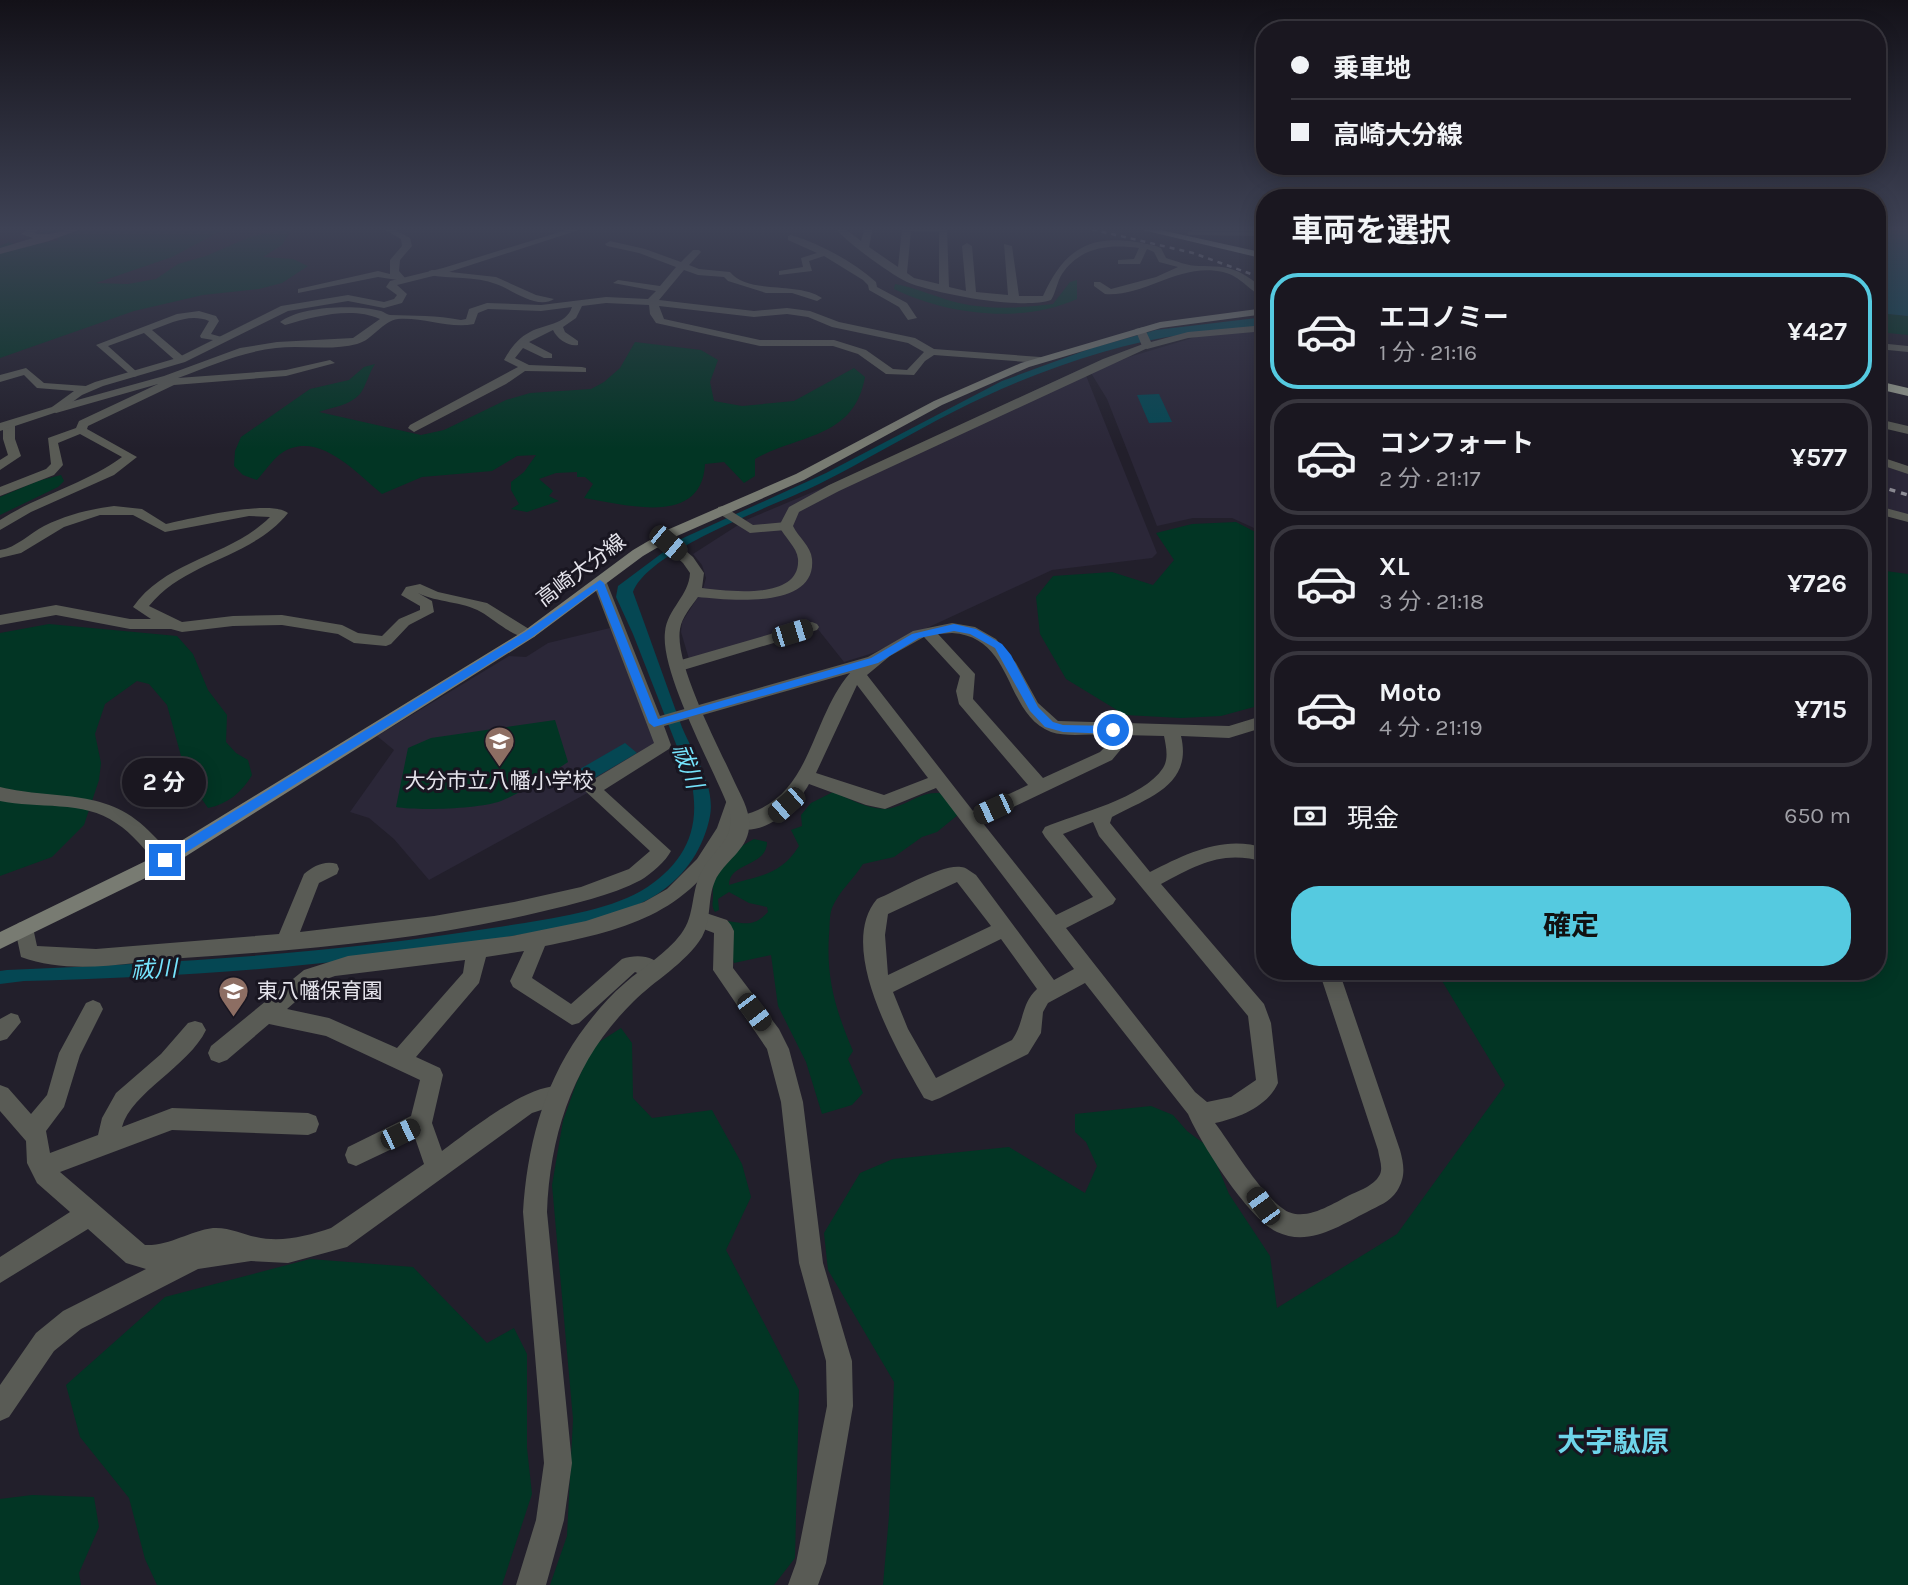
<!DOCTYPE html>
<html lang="ja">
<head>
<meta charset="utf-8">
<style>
	body { margin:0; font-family:Karla,"Noto Sans JP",sans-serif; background:#232029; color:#f1f3f6; height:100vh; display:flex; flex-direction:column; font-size:26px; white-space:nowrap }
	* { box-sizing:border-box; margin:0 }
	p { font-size:23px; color:#9f9fa5 }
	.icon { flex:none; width:38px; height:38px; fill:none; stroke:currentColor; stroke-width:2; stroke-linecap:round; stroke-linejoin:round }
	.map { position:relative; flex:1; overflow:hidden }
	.sheet { position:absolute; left:1256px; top:189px; width:630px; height:791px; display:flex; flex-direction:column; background:#1a1720; border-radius:28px; box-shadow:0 4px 18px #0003,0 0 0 2px #38363e }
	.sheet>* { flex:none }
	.hud { position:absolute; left:1256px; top:21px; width:630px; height:154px; border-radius:28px; box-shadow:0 4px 18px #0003,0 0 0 2px #38363e; display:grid; align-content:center; height:154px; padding:0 35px; background:#1a1720 }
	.end { position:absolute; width:32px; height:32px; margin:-16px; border:9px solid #1a73e8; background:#fff; box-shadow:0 0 0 4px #fff }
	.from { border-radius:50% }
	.bubble { position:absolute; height:49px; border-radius:24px; background:#1a1720; box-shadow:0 4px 18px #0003,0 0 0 2px #38363e; font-size:23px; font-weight:700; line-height:49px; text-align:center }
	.car { position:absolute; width:21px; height:42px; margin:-21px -10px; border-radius:9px; box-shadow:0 0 5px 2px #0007; background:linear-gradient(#222 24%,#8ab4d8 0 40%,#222 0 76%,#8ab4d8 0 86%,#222 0) }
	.hud b { display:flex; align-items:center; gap:24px; height:66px; font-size:26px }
	.hud b+b { border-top:2px solid #38363e }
	.hud i { width:18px; height:18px; background:#f1f3f6 }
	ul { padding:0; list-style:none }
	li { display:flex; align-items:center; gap:21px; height:116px; margin:0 14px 10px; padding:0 21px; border:4px solid #38363e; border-radius:28px }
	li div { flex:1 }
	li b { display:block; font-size:26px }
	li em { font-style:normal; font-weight:700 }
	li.current { border-color:#55cae0 }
	li>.icon { width:63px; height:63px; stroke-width:1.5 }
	h2 { padding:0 35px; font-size:32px; line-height:84px }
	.pay { display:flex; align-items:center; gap:18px; height:77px; padding:0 35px; font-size:26px }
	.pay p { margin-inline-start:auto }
	.primary-button { display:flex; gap:14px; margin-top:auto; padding:14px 35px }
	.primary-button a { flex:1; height:80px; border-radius:28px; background:#55cae0; color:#111; font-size:28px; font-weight:700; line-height:80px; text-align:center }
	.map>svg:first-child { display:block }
	.built { fill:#2b2738 }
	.green { fill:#023524 }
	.water { fill:#054753 }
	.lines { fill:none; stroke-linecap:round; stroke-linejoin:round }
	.minor { fill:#595b55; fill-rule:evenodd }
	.tertiary { fill:#595b55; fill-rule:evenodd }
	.secondary { fill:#787b72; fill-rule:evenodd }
	.trunk { fill:#9aa092; fill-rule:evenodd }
	.rail-far1 { stroke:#8e8d96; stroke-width:2.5; stroke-dasharray:5 5; stroke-linecap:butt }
	.rail { stroke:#8e8d96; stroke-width:3.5; stroke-dasharray:6 6; stroke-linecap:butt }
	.route { fill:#1a73e8 }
	.labels { text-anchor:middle; stroke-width:6; stroke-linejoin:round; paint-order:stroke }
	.street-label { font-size:21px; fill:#e5e4ec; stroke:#191621 }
	.poi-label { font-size:21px; fill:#e5e4ec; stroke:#191621 }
	.water-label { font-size:23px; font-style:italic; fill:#75e4fd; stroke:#191621 }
	.near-quarter-label { font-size:28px; font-weight:bold; fill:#6ed5ea; stroke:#191621 }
</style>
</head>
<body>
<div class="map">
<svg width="1908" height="1585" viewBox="0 0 1908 1585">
	<rect width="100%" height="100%" fill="#221f2b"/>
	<!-- built -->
	<path class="built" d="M1265,330V533L1232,518H1193L1157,526L1107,399L1091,373L1129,357L1199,336Z
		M1083,368L1157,553L1152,558L1052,570L873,653L844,662L813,623L689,659L681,632L682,622L703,589L706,578L702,565L693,554L746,520L858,473Z
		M1878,463L1908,472V516L1878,508Z
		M610,628L657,745L591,791L429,880L394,839L369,818L350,812L394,750L377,736L509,656L526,657L548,643Z"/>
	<!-- green -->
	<path class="green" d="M228,227L172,257L96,283L128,284L156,279L178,264L206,256L250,237L293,227L282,245L263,257L293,259L308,266L282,283L259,289L203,295L134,311L0,358V246L9,242L20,247L58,240L60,231L35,235L52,227Z
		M1077,280V299C1022,324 947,315 894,289L895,284C918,288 937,298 959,303C990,310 1022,308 1053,304L1070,282Z
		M1878,313L1908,316V335L1878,332Z
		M635,342L701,350L718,360L710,382L714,401L742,406L794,401L854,368L865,377C854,439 799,434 755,459V476L744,483L724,462L705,464C702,528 624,504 584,498L593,484L585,477H577V472L556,473L539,479L553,491L549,496L559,501L527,512L511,509L519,504L511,490V482L524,472L536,455L517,456L492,471L422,477L382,494C355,472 316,427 279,455C271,462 264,472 257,480L243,475L234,466L235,451L241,437L310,389L349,380L364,367L375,364C369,373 366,386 360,394C349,406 332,407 319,412L421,435L444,430L506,400L530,393L591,389L604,382L620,368Z
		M61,475L64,481L58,487L0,515V497L38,481Z
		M1236,522L1265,537V704L1221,716L1181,718L1125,715L1066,679L1040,634L1036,597L1053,576L1112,572L1153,585L1174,560L1156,533L1192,524Z
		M1878,570L1908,574V1585H883L889,1516L894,1382L828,1270L824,1233L860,1173L893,1159L1009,1147L1085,1193L1097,1166L1086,1142L1075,1132V1114L1151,1106L1173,1115L1187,1131L1210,1148L1229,1194L1270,1256L1277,1308L1397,1234L1505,1085L1436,971H1878Z
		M49,624L177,636L193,654L208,690L227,715L226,742L236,753L248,760L252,775C242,792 228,804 208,808L199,795L193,766L181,756L167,705L149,684L137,681L105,704L95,734L101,763L99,780L84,825L52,857L0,876V633Z
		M555,720L568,762C547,776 525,791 501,801C480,809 418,811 396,807L408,748L431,738Z
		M833,792C853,800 876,815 898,806C914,800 922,792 940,793L959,814L937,832L922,837L894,857L863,864C853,880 839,891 832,908C829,916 830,927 829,935C826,979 836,1011 853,1051L848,1059L863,1093L852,1105L822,1114L806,1062L778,1006L771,955L734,963L722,921C742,921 751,930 768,912L767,907L749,903L729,892L718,899L719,910L715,912C711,905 713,904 713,896C711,869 731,851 754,839L767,842C767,867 729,862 729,885C760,875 780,876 799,846L791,830L802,826L801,815L811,803Z
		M621,1028L632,1043L633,1098L652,1118L712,1110L742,1164L751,1197L726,1250L799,1390L795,1558L774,1585H550L567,1536L573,1419L552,1185L563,1121L576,1084L593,1046Z
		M310,1259L413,1267L487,1343L514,1328L527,1354V1448L532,1494L502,1585H157L145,1559L129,1498L80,1437L66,1385L165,1297Z
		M32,1495L94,1497L99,1527L79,1573L81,1585H0V1499Z"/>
	<!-- water -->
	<path class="water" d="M1878,227H1908V316L1878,313Z
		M1265,317V326C1210,330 1156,336 1103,352C1052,367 1002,387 955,411C909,434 865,461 819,484C777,505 649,549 633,592C649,635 664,679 680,722C690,750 716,784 710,816C704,847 686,875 659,893C620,919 554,929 507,937C348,966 186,977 24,981L0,984V971L7,970C170,963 331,954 492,928C536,921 603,913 641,891C682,866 701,833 692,785L633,634L616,597L618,586L681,539L826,473L1002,381L1092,348L1156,330Z
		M1159,394L1172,422L1149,423L1137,395Z
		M625,743L637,753L591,780L580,769Z"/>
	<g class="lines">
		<!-- minor -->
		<path class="minor" d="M32,227H42L34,233C51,238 69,226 86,227L49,241L0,254V248L33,238L21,234Z
			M380,227H390L410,238L412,246L400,260L399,271L406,279L404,281L378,277L298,293V289L378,271L390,274V260L402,246L401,239Z
			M834,227H843L861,241L865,227H873L869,247L898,267L902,229L900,227L947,228L949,287L966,291L962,246L967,243L972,246L976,292L1008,295L1004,244L1012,246L1019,296H1043C1068,241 1098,232 1156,246L1161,248L1166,258C1176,261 1188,266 1199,266C1231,266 1240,269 1265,290V298C1250,292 1241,276 1223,272C1180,262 1145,297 1105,294L1094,286V282H1100L1111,289L1156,277L1178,267L1159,262L1154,252L1147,249L1140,264H1118V260L1134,259L1139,248C1109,244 1080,247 1062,274C1057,282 1056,292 1051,300C1022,310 935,294 907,282C890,274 846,242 834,227ZM911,231L939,232V284L914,278L907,273Z
			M1192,230H1265V236L1189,235L1187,233Z
			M791,235C821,244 852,261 876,282L877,287L907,303L917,318L908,320L899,307L869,290L868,285L863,280L824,256L809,261L812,271L779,275V271L803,267L801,258L817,253L788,240V236Z
			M610,241L645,249L681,262L693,250H699L701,252L689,265L699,269L730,272C749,295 797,281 822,298L817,301L792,293H766L728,281L724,277L698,275L684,270L659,300L754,311L787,308L810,311L839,322L915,338L934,349L1040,357L1045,360L1040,363L934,355L925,361L914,375L886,374L858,354L833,346H760L656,323L650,314L649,305L606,303L582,306L576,318L563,327L565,332L578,341V345C569,347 557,339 553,330L529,342L552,354V358H544L523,348L515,358L529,365L582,367L586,368V372L525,371L506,384L414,432L408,428L410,425L518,367L504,360C510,349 518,338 530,332C545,324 566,325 572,307L541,311L488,309L478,313L474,324C449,329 424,317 398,319C382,321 373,340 357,344C332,351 302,345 276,348C241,352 210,366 178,378L286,370L330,360L335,363L286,376L174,385L88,426L87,429L137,457L114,475L31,512L0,530V520C39,495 85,484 122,457L80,434L58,443L63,465L54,475L0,496V487L46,469L51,464L48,438L76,428L79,421L158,384L56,413L52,411V407L164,376L240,348L277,342L353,338L380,319C351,306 313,317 285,325L280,322C300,306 356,304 381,311C384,312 388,315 390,315C415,316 436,315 461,320L466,319L469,309L487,303L541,305L606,297L648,299L656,291L613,283L618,280L660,286L676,267L639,253L607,246L605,244ZM659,306L754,317L787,314L808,317L832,327L908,343L924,352L907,370L893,369L866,350L834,340H760L664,319Z
			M1264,253H1265V267L1256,259Z
			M432,270L496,277L536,295L554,299C537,310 513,290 496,284C476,276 450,279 429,275V271Z
			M199,311L216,316L219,321L211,334L225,338V342L201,338L200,336L209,321C190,313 171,323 152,330L185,358V362H177L144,333L108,346L137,372V376L133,377L96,345L177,314Z
			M1265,325V331L1188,338L1147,349L1142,346L1135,329L1144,327L1151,342L1188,332Z
			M26,368L44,383L86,386L92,389L86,392L37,388L24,375L0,382V375Z
			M1878,419L1908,426V434L1878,427Z
			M9,421L15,425V439L21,456L0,470V460L8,455L3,439V425Z
			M1878,456L1908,466V474L1878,464Z
			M114,506L142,509L166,524C190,519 270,499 288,513C251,559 186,560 149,606L182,622L233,616L282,615L342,625L358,633L382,636L399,619L420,610V606L401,595L406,587L420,584L438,592L487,603L537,634L534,637C518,642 495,620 481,612C462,601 438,603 418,593L432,601L434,612L409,625L391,644L386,646L354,643L338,634L282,625L233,626L182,632L171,629H130L56,615L0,625V615L56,605L130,619H151L133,607C167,559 230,557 270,517L249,516L165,532L133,515H100L64,527L21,553L0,558V550C16,548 30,533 44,526C66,515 90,509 114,506Z
			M723,506L753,525L786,522L793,526L786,530L750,533L718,513V507Z
			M1878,506L1908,514V522L1878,514Z
			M600,579L607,583L660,716L868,657L913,631L952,623L975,627L996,639L1016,663L1038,703L1058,721L1229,726L1265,715V727L1229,738L1181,736C1193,786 1147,798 1112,817L1110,823L1150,872C1188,853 1223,835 1265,848V862C1222,850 1199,864 1161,884L1264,1004L1271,1023L1278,1083C1268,1106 1239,1118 1215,1123C1233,1147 1259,1191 1282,1208C1303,1225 1333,1203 1352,1194C1361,1190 1374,1185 1379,1176C1384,1169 1379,1158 1378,1150L1319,971H1339L1400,1150C1404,1165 1406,1177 1397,1191C1390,1202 1378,1206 1367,1212C1339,1226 1309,1247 1277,1232C1248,1218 1201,1144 1188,1114L1085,983L1048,1003L1043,1012L1041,1033L1028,1054L940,1098L932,1101L924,1098C899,1054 835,948 877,899C897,891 941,864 961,867C966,867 971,872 976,875L1054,980L1074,969L936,788L885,809L866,805L809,784C796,808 765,837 735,828C694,912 630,929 545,946L532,978L571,1004L622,959C637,954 656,955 664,971L661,977L654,980L635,972L579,1023L572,1025L513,987L510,981L524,951L486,957L479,983L416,1057L440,1068L443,1075L432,1123L442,1151C467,1133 536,1076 566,1088L569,1095L566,1102L532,1113L347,1247L288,1263L251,1261L198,1269L81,1329L54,1351L9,1417L0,1421V1385L36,1333L63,1311L146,1269L126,1263L88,1229L0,1283V1257L70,1212L37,1183L27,1163L26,1141L0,1111V1085L8,1088L31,1114L47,1095L59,1053L86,1003L93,1000L100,1003L103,1009L80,1055L64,1107L46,1131L50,1153L98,1135L102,1118L116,1093L161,1054L188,1023L195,1021L202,1023L206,1030C189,1066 131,1093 122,1127L172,1108L308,1113L316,1116L319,1124L316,1132L308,1135L172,1130L60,1172L145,1245C170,1246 189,1231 213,1228C229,1227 242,1234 256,1237C281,1243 307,1236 331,1228L424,1164L415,1138L356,1166L348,1163L345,1155L348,1147L411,1116L420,1080L326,1036L269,1024L227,1060L219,1063L211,1060L208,1053L211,1046L304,970L348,956L512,936L586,921L644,902L667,889L697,859L717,828L728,797H740L743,802L739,816C813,800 808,722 850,673L664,726L671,745L669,749L604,790L671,851C666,861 651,874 641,880C610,896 573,904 540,912C424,940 302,950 183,958C131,962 72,976 21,957L15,929L18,923L25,921L32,923L37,946L96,949L279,934L304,874C313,866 325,860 337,864L339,869L337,874L319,883L300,932L434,916L514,902L581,887L629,869L650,851L583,789L586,784L654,743L593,583ZM952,633C1015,637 1003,713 1051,732C1066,737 1089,734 1105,734L1106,746L1100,752L1043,778L973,699L975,674L938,634ZM924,637L960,676L956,691L959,704L1028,785L973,811L867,675L890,656ZM857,685L928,778L884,795L816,773ZM1122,735L1164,736C1166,746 1169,759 1163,768C1144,798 1076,814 1045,827L1042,832L1045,837L1093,897L1056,915L982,822L1112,760L1122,748ZM1093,822L1099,836L1248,1016L1256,1080L1231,1097L1207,1102L1195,1092L1066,928L1113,904L1116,899L1063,834ZM957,882L991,926L888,975L885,935L888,914ZM1001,939L1037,989C1021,1003 1024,1024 1012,1040L936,1078L908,1029L893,992ZM465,960L463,973L397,1048L329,1018L287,1009L318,982L335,976Z
			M812,622L817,624L819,627L817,630L680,671L672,666L674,662Z
			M0,787C58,801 108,786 153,835C161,843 169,850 174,860L172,865L165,867L158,865C145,850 133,834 116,823C84,800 37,809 0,801Z
			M700,911L727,920L731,925L734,931L733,968L779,1029L789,1049L803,1102L823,1263L852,1361L853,1406L826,1563L818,1585H788L796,1563L827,1406L826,1361L799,1263L781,1102L767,1049L713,970L714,933L693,925L690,919L693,913Z
			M11,1013L18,1015L21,1022L7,1039L0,1041V1019Z"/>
		<!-- tertiary -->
		<path class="tertiary" d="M576,227H588L449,272L397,285L407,294L402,303L384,308L348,301L288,311L185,362L103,386L82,395L60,411L0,431V423L52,407L74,391L95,382L177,358L281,306L348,295L384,302L394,299L397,295L386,287L390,281L443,268Z
			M1878,343L1908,346V352L1878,349Z
			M1143,344L1152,346L839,491L799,512L793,526C798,537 811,546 812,559C817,610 728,600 698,597C691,607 682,617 680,629C674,664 720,749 735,783C741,796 751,812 749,828C747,851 724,861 715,881C707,899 712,919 702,937C685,964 655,980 633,1002C575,1059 550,1132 547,1212L572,1463L564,1520L546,1585H516L536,1520L544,1463L523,1212C527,1149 542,1088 579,1035C592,1017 607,998 625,983C643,967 666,954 681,934C696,915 690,890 703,869C716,847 736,839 729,809C713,767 660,673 665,632C667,609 689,596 690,573L683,563L655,538L657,535H667L693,557L704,573L702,588C727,591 801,601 798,559C797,547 784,537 779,526L789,507L829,485L1103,359Z"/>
		<!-- secondary -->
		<path class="secondary" d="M1265,308V314L1161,328L1029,367L942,405L804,480L677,536L643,556L534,637L172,865L0,949V932L158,855L524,631L633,550L667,530L796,474L934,401L1021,363L1160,322Z"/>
		<!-- trunk -->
		<path class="trunk" d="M1130,227H1147L1265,253V259Z
			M1878,381L1908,388V396L1878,389Z"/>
		<!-- rail-far1 -->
		<path class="rail-far1" d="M1082,227L1193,253L1265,279"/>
		<!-- rail -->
		<path class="rail" d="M1878,486L1908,495"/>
	</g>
	<!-- sky -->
	<linearGradient id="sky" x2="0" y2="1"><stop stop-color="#131118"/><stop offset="0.51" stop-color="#3e4255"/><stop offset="1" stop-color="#3e4255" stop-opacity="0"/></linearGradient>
	<rect width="1908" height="449" fill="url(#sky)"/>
	<!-- route -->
	<path class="route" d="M600,580L604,583L658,719L871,658L912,634L954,624L976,629L1002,644L1011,655L1038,707L1053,722L1063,725L1113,726L1118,730L1113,734L1063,732L1045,727L1030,711L995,648L970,634L954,631L919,638L878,663L654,727L649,723L597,589L532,637L169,863H161V856L525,632Z"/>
	<!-- icons -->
	<defs>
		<symbol id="school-pin" viewBox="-11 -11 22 30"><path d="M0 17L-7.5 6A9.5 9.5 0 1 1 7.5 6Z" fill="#8d6e63" stroke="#191621"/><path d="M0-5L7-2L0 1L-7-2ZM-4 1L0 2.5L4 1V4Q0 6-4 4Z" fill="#fff"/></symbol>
	</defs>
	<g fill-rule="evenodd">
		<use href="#school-pin" x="482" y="724" width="35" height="47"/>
		<use href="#school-pin" x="216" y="974" width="35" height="47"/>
	</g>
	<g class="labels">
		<!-- street labels -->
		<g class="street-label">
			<text transform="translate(581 570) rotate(-37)" y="7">高崎大分線</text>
		</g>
		<!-- poi labels -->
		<g class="poi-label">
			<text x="499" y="788">大分市立八幡小学校</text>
			<text x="257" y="998" text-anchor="start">東八幡保育園</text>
		</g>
		<!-- water labels -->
		<g class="water-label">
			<text transform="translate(688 766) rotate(69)" y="8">祓川</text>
			<text transform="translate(154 969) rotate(-3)" y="8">祓川</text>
		</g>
		<!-- near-quarter labels -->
		<g class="near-quarter-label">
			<text x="1613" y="1451">大字駄原</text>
		</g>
	</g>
</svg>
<i class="end from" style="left:1113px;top:730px"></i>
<i class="end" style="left:165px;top:860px"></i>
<div class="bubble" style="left:122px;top:758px;width:84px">2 分</div>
<i class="car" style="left:668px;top:543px;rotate:130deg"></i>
<i class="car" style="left:792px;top:633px;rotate:73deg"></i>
<i class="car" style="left:786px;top:805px;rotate:229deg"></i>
<i class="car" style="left:993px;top:809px;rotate:245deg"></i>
<i class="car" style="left:754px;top:1012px;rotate:143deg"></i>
<i class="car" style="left:400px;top:1134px;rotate:64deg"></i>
<i class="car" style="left:1263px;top:1206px;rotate:324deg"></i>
<div class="hud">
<b><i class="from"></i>乗車地</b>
<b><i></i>高崎大分線</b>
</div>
<section class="sheet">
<h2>車両を選択</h2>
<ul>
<li class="current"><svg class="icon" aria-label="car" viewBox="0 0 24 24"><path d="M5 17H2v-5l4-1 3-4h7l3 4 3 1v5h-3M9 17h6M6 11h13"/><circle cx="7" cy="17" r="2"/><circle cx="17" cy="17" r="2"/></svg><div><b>エコノミー</b><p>1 分 · 21:16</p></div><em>¥427</em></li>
<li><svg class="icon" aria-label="car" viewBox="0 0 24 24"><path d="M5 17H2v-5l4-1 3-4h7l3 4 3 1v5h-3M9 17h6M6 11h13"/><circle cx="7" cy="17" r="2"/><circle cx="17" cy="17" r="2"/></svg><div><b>コンフォート</b><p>2 分 · 21:17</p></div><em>¥577</em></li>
<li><svg class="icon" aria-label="car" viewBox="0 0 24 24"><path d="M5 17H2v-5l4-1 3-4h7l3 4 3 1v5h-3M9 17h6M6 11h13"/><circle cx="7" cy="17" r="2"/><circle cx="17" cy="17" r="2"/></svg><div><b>XL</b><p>3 分 · 21:18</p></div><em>¥726</em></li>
<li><svg class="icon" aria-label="car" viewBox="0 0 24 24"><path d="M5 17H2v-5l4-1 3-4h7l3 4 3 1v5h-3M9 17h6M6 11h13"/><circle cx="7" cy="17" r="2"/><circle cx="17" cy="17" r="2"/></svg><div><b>Moto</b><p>4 分 · 21:19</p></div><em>¥715</em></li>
</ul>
<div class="pay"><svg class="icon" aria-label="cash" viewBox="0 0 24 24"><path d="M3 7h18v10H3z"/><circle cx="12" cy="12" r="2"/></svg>現金<p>650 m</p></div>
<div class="primary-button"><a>確定</a></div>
</section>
</div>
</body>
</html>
